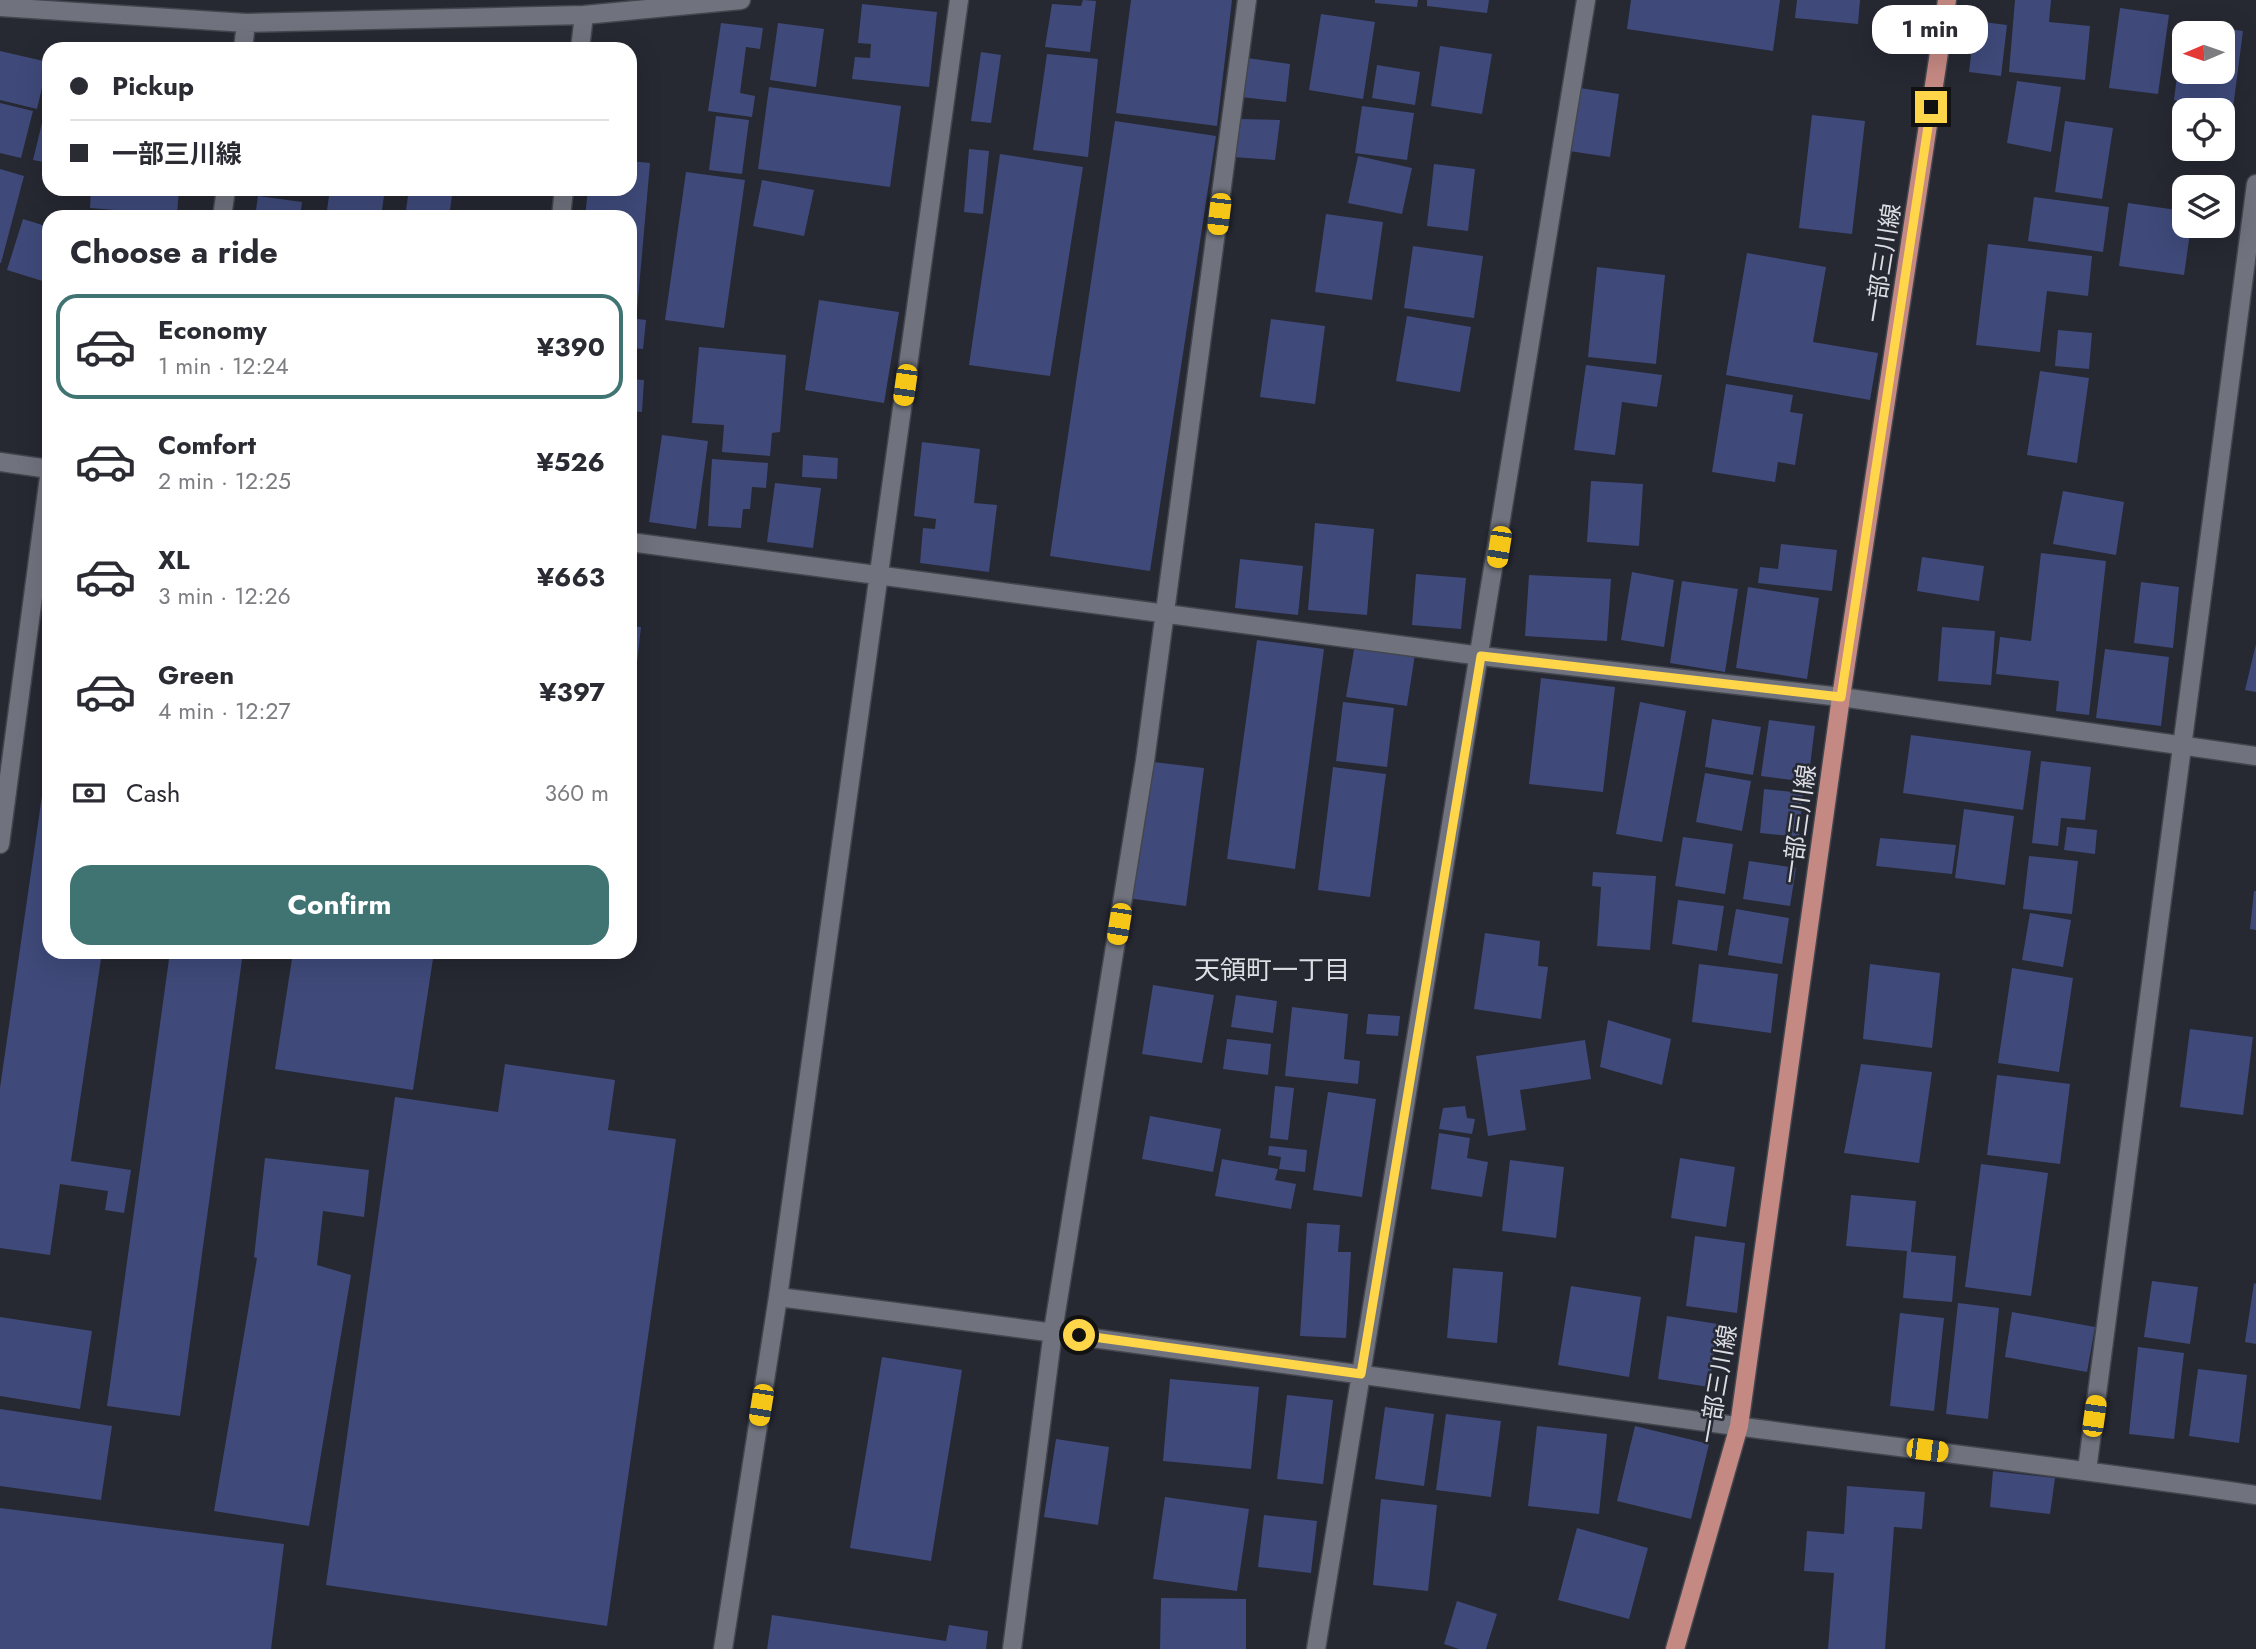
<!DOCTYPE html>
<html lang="en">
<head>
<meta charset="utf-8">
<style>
	body { margin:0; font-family:Jost,"Noto Sans JP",sans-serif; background:#f2f2f3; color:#2b2b33; height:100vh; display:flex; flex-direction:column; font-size:26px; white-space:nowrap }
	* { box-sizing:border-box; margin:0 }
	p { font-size:23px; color:#7c7c81 }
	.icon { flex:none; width:38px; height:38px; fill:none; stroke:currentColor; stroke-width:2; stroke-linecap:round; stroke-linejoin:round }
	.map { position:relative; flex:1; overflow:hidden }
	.side { position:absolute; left:42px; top:210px; width:595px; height:749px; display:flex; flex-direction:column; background:#fff; border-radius:21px; box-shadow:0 7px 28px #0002 }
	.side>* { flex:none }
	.guide { position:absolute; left:42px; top:42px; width:595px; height:154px; border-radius:21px; box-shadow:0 7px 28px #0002; display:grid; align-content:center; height:154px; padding:0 28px; background:#fff }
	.needle { width:46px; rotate:268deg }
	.tools { position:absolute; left:2172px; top:21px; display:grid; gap:14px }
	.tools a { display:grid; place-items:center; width:63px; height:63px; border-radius:14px; background:#fff; box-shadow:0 7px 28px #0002; font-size:35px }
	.end { position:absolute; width:32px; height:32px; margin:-16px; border:9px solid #ffd54a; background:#111; box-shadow:0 0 0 4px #111 }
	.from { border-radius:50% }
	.bubble { position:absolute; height:49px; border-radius:21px; background:#fff; box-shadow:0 7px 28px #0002; font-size:23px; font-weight:700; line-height:49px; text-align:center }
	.car { position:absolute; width:21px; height:42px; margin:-21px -10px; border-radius:9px; box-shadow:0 0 5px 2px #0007; background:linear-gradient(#f5c518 24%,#345 0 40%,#f5c518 0 76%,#345 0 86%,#f5c518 0) }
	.guide b { display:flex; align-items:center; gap:24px; height:66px; font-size:26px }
	.guide b+b { border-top:2px solid #e1e1e2 }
	.guide i { width:18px; height:18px; background:#2b2b33 }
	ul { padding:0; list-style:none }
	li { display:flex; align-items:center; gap:21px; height:105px; margin:0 14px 10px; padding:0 14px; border:4px solid transparent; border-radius:21px }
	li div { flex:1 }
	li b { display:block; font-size:26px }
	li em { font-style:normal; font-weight:700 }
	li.current { border-color:#3f7473 }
	li>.icon { width:63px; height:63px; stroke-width:1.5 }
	h2 { padding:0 28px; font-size:32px; line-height:84px }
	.pay { display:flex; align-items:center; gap:18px; height:77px; padding:0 28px; font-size:26px }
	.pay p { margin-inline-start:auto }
	.button { display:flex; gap:14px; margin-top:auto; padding:14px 28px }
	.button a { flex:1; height:80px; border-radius:21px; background:#3f7473; color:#fff; font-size:28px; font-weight:700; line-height:80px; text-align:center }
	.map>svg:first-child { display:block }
	.building { fill:#3f4a7a }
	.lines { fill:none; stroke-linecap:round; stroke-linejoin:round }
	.minor-casing { stroke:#44464e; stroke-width:21 }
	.major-casing { stroke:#44464e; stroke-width:21 }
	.minor { stroke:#70737e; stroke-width:18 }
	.major { stroke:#c58983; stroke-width:18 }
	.route { stroke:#ffd54a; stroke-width:9 }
	.labels { text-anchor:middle; stroke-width:5; stroke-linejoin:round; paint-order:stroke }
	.street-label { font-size:24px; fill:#dcdee4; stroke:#262832 }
	.neighbourhood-label { font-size:26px; fill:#dcdee4; stroke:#262832 }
</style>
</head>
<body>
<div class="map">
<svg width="2256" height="1649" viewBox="0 0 2256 1649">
	<rect width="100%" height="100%" fill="#262832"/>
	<!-- building -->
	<path class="building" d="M1083,0L1096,1L1090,52L1045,47L1052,4L1081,6Z
		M1131,0H1232L1217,126L1116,113Z
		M1375,0H1418L1417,7L1375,3Z
		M1427,0H1489L1487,13L1427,6Z
		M1631,0H1780L1773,51L1627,29Z
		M1797,0H1860L1858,24L1795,18Z
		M2015,0H2051L2049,22L2090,26L2085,80L2009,72Z
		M862,4L937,12L929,87L852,79L855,57L870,58L871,44L858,43Z
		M2120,8L2169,15L2158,94L2109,88Z
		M1321,14L1375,22L1363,99L1309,90Z
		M1975,21L2007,25L2001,76L1969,72Z
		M721,23L763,28L760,49L746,47L740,93L755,96L752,117L708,111Z
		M778,23L824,29L816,87L770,80Z
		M2184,23L2243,31L2233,108L2174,100L2182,36L2184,72H2222V33H2183Z
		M1440,46L1492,54L1482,114L1431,106Z
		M0,51L48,62L37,109L0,100Z
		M981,52L1001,55L991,123L971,121Z
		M1047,54L1098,59L1088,157L1033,150Z
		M1247,58L1290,64L1286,102L1241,97Z
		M1377,65L1420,72L1415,105L1372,98Z
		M2017,81L2061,87L2051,152L2007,143Z
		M769,87L901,106L890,187L758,169Z
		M1580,88L1619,94L1610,157L1569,151Z
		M0,103L33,111L21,158L0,153Z
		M1362,106L1414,113L1407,160L1355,153Z
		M44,115L49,116V163L33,160Z
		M1812,115L1865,121L1852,234L1799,228Z
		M716,116L749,120L742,174L709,170Z
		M1238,119L1280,120L1275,160L1233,157Z
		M1115,121L1216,136L1150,571L1050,556Z
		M2065,121L2113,128L2102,199L2055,192Z
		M969,149L989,151L983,214L964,212Z
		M1000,154L1083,167L1050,376L969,365Z
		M1358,156L1412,168L1402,214L1348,203Z
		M630,161L650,163L637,311L630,310V217H585L588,189H630Z
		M1434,164L1475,169L1468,231L1427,226Z
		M0,169L24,176L1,263H0Z
		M686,172L745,180L724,328L665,320Z
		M762,180L814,190L804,236L753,226Z
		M91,189H179L177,215L90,208Z
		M266,189H309V195Z
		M330,189H385L381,217H326Z
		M409,189H453L449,217H405Z
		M258,196L302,202L300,217H255Z
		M2034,197L2109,207L2103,252L2028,241Z
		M2128,203L2184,211V226H2191L2184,275L2119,266Z
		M1326,214L1383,222L1372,300L1315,292Z
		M23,219L49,227V283L7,270Z
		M1988,244L2092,256L2088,296L2047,291L2040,352L1976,345Z
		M1413,246L1483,256L1474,318L1404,308Z
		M1747,253L1826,267L1813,342L1878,353L1870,400L1726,375Z
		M1597,267L1665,275L1656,364L1588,357Z
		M819,300L899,312L884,403L805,390Z
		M1407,316L1471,327L1460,392L1396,381Z
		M630,318L646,320L643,349L630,348Z
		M1271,319L1325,326L1315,404L1260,397Z
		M2058,330L2092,333L2089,369L2055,366Z
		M699,347L786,355L780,432L772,433L770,456L722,452L724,425L692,423Z
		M1586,365L1662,375L1657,407L1622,402L1615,455L1574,450Z
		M2040,371L2089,378L2077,463L2027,455Z
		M630,379L644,380L642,412L630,411Z
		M1726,384L1793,395L1790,412L1803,414L1795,465L1778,462L1775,482L1712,472Z
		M662,435L708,441L696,529L649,522Z
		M922,442L980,449L974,503L997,505L989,572L920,563L923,528L935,529L936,519L914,516Z
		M803,455L838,458L837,479L802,477Z
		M712,459L768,463L766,488L752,487L750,509H743L741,528L708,526Z
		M1591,481L1643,484L1639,546L1587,542Z
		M775,483L821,488L813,548L767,542Z
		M2063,491L2124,502L2116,555L2053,544Z
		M1315,523L1374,529L1367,615L1308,610Z
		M1781,544L1837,550L1832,591L1758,583L1760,567L1778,569Z
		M2041,553L2106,561L2089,715L2056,711L2059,681L1996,674L2000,637L2031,641Z
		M1922,557L1984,566L1979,601L1917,591Z
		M1240,559L1303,566L1298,615L1235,608Z
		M1632,572L1674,580L1664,647L1621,640Z
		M1416,574L1466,578L1461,629L1412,625Z
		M1529,575L1611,579L1607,641L1525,636Z
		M1682,581L1738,589L1725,672L1670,663Z
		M2141,582L2179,587L2173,648L2134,643Z
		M1748,587L1819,598L1807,679L1736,668Z
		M630,626L641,627L632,708H630Z
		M1942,627L1995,631L1991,685L1938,681Z
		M1257,640L1324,649L1295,869L1227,859Z
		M1355,644L1415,654L1407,706L1346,697Z
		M2256,644V692L2245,690Z
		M2105,649L2169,657L2161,726L2096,718Z
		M1541,678L1615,687L1603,792L1529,784Z
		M1343,702L1394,708L1387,767L1336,761Z
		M1640,702L1686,711L1662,842L1616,834Z
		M1712,719L1761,727L1753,775L1705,767Z
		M1769,720L1815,726L1808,782L1761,776Z
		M1911,735L2031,751L2023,810L1903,793Z
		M47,761L49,952H102L71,1161L131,1170L124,1213L105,1210L108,1191L60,1184L50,1255L0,1248V1088Z
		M1145,761L1204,768L1186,906L1127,898Z
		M2041,761L2091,767L2085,820L2061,818L2058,846L2032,843Z
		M1333,767L1386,774L1370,897L1318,890Z
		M1705,773L1751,781L1742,831L1696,822Z
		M1764,789L1803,793L1799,837L1760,833Z
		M1964,809L2014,816L2005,885L1955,878Z
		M2067,827L2097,830L2095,854L2064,850Z
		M1683,837L1733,844L1725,894L1675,886Z
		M1880,838L1956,845L1952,874L1876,866Z
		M2029,856L2078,861L2072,914L2023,909Z
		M1749,861L1796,868L1790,906L1743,899Z
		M1593,872L1656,876L1650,950L1597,946L1601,887L1592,886Z
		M2254,891H2256V930L2250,929Z
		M1678,900L1724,906L1717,951L1672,944Z
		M1736,909L1789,918L1782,964L1728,955Z
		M2030,913L2071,920L2063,967L2022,960Z
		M1485,933L1540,941L1538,966L1548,967L1541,1019L1474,1009Z
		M170,952H243L180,1416L107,1406Z
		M293,952H434L413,1090L275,1069Z
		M1699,964L1778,974L1771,1033L1692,1022Z
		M1870,964L1940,973L1932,1048L1863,1039Z
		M2012,968L2073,978L2059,1072L1998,1063Z
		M1153,985L1214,995L1202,1063L1142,1054Z
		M1236,995L1277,1001L1273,1033L1231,1027Z
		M1292,1007L1348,1014L1344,1059L1360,1061L1358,1084L1285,1076Z
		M1368,1014L1400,1016L1398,1036L1366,1034Z
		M1608,1020L1671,1039L1662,1085L1600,1067Z
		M2190,1029L2253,1037L2243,1115L2180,1107Z
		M1227,1039L1271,1044L1268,1075L1223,1069Z
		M1585,1040L1591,1079L1520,1090L1526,1130L1488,1136L1476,1056Z
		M505,1064L615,1080L608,1130L676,1139L607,1626L326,1585L395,1097L498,1112Z
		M1861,1064L1932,1072L1919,1163L1844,1153Z
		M1997,1075L2070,1084L2060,1164L1987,1155Z
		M1275,1086L1294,1088L1288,1140L1270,1138Z
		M1328,1092L1376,1099L1362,1197L1313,1190Z
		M1465,1106L1467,1118L1475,1119L1472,1134L1439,1129L1443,1108Z
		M1150,1116L1221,1129L1213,1172L1142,1159Z
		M1439,1133L1470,1138L1467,1158L1488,1162L1482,1197L1431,1189Z
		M1269,1146L1307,1150L1305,1172L1279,1169L1281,1157L1268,1155Z
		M265,1158L369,1170L364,1217L323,1211L317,1265L351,1275L309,1526L214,1511L257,1258L254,1257Z
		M1680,1158L1735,1167L1726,1227L1671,1218Z
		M1222,1159L1278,1169L1275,1180L1296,1184L1291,1209L1215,1196Z
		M1510,1160L1564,1167L1556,1238L1502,1231Z
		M1981,1164L2048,1173L2031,1296L1965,1287Z
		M1851,1195L1916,1201L1911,1252L1956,1256L1952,1302L1903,1298L1907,1251L1846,1246Z
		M1307,1223L1340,1225L1338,1252H1351L1346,1338L1300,1336Z
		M1695,1236L1745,1243L1737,1313L1686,1306Z
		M1453,1268L1503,1272L1497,1343L1447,1338Z
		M2152,1281L2198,1287L2190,1344L2144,1337Z
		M2254,1283L2256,1284V1344L2245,1342Z
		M1571,1286L1641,1297L1629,1377L1558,1365Z
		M1958,1303L1999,1308L1988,1419L1946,1414Z
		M2012,1312L2095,1327L2087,1372L2005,1357Z
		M1900,1313L1944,1318L1934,1411L1890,1406Z
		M1667,1316L1718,1324L1709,1387L1658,1379Z
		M0,1317L92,1331L80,1409L0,1396Z
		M2138,1347L2184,1353L2174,1439L2129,1434Z
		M882,1357L962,1370L931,1561L850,1548Z
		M2198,1369L2247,1375L2239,1443L2189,1436Z
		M1170,1379L1259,1387L1251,1469L1163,1461Z
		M1287,1395L1333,1400L1323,1484L1277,1479Z
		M1385,1407L1434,1414L1424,1486L1375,1479Z
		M0,1409L112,1426L101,1500L0,1486Z
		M1446,1414L1501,1421L1491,1497L1436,1490Z
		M1537,1426L1607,1434L1599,1514L1528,1506Z
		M1635,1426L1709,1444L1691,1519L1617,1501Z
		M1056,1439L1109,1447L1098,1525L1044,1517Z
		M1993,1471L2055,1478L2050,1514L1990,1507Z
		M1847,1486L1925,1492L1922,1529L1894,1527L1885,1649H1828L1834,1573L1804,1571L1807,1531L1844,1534Z
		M1165,1497L1249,1509L1237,1591L1153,1579Z
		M1381,1499L1437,1505L1428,1591L1373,1585Z
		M0,1508L284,1544L271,1649H0Z
		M1264,1515L1317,1521L1311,1573L1258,1567Z
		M1577,1528L1648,1548L1629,1619L1558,1600Z
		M1161,1598L1246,1599V1649H1160Z
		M1457,1601L1497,1614L1486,1649H1459L1444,1644Z
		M772,1615L946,1641L949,1625L988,1631L986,1649H767Z"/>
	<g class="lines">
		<defs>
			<path id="minor" d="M0,7L246,23L584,15L741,0
				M243,49L246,23
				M580,49L584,15
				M222,217L226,189
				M561,217L564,189
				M0,462L49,469
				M630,542L1481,656L1841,697L2256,756
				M0,844L49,477
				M778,1297C1098,1337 1417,1383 1736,1426C1909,1449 2083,1469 2256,1495
				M2087,1470L2256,184
				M723,1649L778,1297L959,0
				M1012,1649L1053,1331L1145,761L1247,0
				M1316,1649L1586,0"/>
			<path id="major" d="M1675,1649L1739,1426L1841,697L1947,0"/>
		</defs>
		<!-- minor casing -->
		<use href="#minor" class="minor-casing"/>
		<!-- major casing -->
		<use href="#major" class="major-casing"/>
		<!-- minor -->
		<use href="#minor" class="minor"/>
		<!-- major -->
		<use href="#major" class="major"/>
	</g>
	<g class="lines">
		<!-- route -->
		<path class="route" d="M1079,1335L1361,1374L1481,656L1841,697L1931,107"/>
	</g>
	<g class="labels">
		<!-- street labels -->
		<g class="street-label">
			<text transform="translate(1883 263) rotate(-81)" y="8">一部三川線</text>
			<text transform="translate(1799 824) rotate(-82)" y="8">一部三川線</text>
			<text transform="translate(1718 1384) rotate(-80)" y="8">一部三川線</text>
		</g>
		<!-- neighbourhood labels -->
		<g class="neighbourhood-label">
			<text x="1272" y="979">天領町一丁目</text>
		</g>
	</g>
</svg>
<div class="tools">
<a><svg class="needle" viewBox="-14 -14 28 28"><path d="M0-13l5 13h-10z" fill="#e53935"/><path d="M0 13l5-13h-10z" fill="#7c7c81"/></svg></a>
<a><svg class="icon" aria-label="locate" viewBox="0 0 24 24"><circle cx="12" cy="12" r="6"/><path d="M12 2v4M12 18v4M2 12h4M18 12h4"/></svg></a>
<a><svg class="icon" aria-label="layers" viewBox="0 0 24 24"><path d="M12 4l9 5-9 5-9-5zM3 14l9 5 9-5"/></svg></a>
</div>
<i class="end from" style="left:1079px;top:1335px"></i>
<i class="end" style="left:1931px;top:107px"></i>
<div class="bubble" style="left:1872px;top:5px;width:116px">1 min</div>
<i class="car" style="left:1219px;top:214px;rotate:187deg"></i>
<i class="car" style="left:905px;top:385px;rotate:188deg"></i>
<i class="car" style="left:1499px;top:547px;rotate:189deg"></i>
<i class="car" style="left:1119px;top:924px;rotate:189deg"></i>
<i class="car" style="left:761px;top:1405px;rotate:189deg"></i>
<i class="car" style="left:2094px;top:1416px;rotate:8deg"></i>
<i class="car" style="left:1927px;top:1450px;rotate:97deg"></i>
<div class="guide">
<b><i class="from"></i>Pickup</b>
<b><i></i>一部三川線</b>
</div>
<section class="side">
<h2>Choose a ride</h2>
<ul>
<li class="current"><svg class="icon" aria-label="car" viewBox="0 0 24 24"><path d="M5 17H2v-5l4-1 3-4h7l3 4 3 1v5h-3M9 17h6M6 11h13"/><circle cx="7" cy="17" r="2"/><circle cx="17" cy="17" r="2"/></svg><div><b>Economy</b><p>1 min · 12:24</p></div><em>¥390</em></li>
<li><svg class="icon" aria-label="car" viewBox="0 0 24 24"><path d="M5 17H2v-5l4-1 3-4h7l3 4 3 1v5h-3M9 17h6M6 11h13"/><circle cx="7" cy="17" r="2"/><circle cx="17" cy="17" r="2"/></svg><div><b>Comfort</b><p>2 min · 12:25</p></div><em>¥526</em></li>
<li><svg class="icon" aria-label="car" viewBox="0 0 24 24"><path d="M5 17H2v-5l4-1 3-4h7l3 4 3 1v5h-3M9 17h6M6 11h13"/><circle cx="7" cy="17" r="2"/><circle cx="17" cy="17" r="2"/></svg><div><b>XL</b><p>3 min · 12:26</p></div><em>¥663</em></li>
<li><svg class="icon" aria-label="car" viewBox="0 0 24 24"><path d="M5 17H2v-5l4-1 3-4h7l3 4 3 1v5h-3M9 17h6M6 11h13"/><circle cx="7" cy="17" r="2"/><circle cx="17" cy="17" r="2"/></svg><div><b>Green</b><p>4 min · 12:27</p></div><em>¥397</em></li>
</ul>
<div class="pay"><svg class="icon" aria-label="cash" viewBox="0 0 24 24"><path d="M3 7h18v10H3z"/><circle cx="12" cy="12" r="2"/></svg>Cash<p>360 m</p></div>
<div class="button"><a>Confirm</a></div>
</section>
</div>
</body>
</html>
